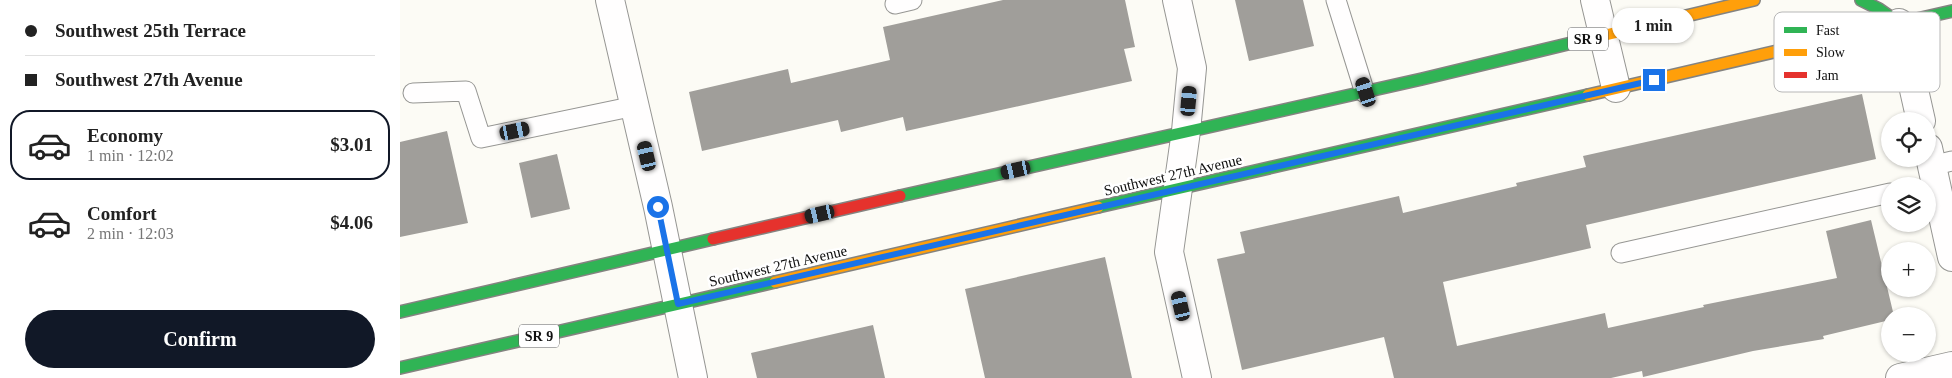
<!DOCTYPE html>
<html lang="en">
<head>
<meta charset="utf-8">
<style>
	body { margin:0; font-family:"Times New Roman",serif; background:#f6f6f6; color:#222; height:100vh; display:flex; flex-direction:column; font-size:19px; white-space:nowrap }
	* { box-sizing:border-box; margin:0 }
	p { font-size:16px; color:#767676 }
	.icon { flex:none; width:28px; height:28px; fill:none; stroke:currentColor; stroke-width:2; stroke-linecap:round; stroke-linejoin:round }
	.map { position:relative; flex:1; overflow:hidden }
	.drawer { display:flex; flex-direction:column; background:#fff; width:400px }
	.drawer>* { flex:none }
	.banner { display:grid; align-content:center; height:110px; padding:0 25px; background:#fff }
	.fabs { position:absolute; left:1481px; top:112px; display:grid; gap:10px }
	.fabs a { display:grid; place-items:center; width:55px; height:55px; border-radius:50%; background:#fff; box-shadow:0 1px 4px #0004; font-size:25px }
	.end { position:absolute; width:22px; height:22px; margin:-11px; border:6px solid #1a73e8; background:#fff; box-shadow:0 0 0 2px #fff }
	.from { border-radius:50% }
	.bubble { position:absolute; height:35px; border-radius:18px; background:#fff; box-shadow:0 1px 4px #0004; font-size:16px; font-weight:600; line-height:35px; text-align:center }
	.car { position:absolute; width:15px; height:30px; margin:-15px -8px; border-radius:6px; box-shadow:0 0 4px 1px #0007; background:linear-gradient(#222 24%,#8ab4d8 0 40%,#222 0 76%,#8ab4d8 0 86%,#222 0) }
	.banner b { display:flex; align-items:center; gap:18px; height:48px; font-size:19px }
	.banner b+b { border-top:1px solid #e0e0e0 }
	.banner i { width:12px; height:12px; background:#222 }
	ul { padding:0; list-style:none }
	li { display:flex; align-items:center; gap:15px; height:70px; margin:0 10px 8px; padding:0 15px; border:2px solid transparent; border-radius:20px }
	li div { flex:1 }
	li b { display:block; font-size:19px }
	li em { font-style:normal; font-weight:600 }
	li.on { border-color:#111827 }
	li>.icon { width:45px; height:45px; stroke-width:1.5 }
	.cta { display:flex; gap:10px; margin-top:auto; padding:10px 25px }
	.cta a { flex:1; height:58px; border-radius:30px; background:#111827; color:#fff; font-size:20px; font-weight:600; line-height:58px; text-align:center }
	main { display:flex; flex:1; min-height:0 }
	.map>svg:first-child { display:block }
	.building { fill:#a09e9a }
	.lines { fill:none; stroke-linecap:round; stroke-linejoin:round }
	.lane-casing { stroke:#969693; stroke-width:21 }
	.street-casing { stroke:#969693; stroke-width:30 }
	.fast-casing { stroke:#848380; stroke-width:14 }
	.slow-casing { stroke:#848380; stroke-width:14 }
	.jam-casing { stroke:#848380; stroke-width:14 }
	.lane { stroke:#fffefe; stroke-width:19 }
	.street { stroke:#fffefe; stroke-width:28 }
	.fast { stroke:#30b455; stroke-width:11 }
	.slow { stroke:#ff9f0a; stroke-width:11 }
	.jam { stroke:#e5322d; stroke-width:11 }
	.route { stroke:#1a73e8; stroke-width:6 }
	.labels { text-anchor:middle; stroke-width:5; stroke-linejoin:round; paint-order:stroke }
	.shield { fill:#fff; stroke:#585858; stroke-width:1 }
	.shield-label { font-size:14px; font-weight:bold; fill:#101010 }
	.street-label { font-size:15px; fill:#101010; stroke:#fff }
	.key { fill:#fff; stroke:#b7b7b7; stroke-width:1 }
	.key-label { font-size:14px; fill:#101010 }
</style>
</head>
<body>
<main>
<section class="drawer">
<div class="banner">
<b><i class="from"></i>Southwest 25th Terrace</b>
<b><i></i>Southwest 27th Avenue</b>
</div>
<ul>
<li class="on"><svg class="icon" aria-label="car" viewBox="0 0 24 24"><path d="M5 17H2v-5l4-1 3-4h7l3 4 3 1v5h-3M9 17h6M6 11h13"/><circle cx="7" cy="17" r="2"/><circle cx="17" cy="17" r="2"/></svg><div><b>Economy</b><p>1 min · 12:02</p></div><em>$3.01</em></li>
<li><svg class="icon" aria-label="car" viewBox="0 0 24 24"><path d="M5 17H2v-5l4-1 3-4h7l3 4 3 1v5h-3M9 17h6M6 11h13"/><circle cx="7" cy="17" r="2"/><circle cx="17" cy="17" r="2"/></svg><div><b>Comfort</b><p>2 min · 12:03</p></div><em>$4.06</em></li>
</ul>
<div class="cta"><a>Confirm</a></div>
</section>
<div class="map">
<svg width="1552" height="378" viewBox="0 0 1552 378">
	<rect width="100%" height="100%" fill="#fcfbf5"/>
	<!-- building -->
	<path class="building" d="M603,0H725L735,47L724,49L732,81L506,131L503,117L441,132L438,120L302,151L289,92L388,69L391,83L490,60L483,27Z
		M835,0H903L914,46L849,61Z
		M1462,94L1476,159L1186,225L1191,248L1043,282L1057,346L1205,313L1208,328L1304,307L1303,305L1437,278L1426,231L1471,220L1494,316H1490V320L1423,336L1424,339L1353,351L1243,377L1242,371L1211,378H994L984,337L842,370L817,259L845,253L840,232L999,196L1003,213L1117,186L1116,183L1186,167L1183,156Z
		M47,131L68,223L0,237V142Z
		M157,154L170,209L131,218L119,163Z
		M705,257L732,378H585L565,289Z
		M473,325L485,378H357L351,353Z"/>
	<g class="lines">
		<defs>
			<path id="lane" d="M936,0L965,93
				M495,4L512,0
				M13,93L66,91L81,138L235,106
				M1531,166L1552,161
				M1221,253L1490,193"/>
			<path id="street" d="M210,0L258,207L293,378
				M777,0L792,68L786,131L769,252L797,378
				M1195,0L1216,88
				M1499,23L1521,121
				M1528,148L1552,257
				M1500,378L1552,366"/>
			<path id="fast" d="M1461,0L1479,9L1499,23
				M1425,40L1552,11
				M500,196L1022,79L1180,41
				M698,207L1188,95
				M0,312L313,239
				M0,368L375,282"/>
			<path id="slow" d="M1180,41L1354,0
				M1188,95L1425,40
				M375,282L698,207"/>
			<path id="jam" d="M313,239L500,196"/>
		</defs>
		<!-- lane casing -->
		<use href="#lane" class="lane-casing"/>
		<!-- street casing -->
		<use href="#street" class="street-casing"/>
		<!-- fast casing -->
		<use href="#fast" class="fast-casing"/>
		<!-- slow casing -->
		<use href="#slow" class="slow-casing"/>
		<!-- jam casing -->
		<use href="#jam" class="jam-casing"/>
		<!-- lane -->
		<use href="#lane" class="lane"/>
		<!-- street -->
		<use href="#street" class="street"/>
		<!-- fast -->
		<use href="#fast" class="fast"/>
		<!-- slow -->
		<use href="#slow" class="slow"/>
		<!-- jam -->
		<use href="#jam" class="jam"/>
	</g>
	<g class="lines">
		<!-- route -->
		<path class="route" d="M258,207L278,304L1254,80"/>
	</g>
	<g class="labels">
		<!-- shield labels -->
		<g class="shield">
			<rect x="1168" y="27.5" width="40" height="23" rx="4"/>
			<rect x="119" y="324.5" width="40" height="23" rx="4"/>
		</g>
		<g class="shield-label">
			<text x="1188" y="44">SR 9</text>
			<text x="139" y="341">SR 9</text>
		</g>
		<!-- street labels -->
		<g class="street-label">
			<text transform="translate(773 175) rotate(-13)" y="5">Southwest 27th Avenue</text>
			<text transform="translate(378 266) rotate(-13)" y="5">Southwest 27th Avenue</text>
		</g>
	</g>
	<!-- legend -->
	<rect x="1374" y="12" width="166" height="80" rx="8" class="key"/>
	<rect x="1384" y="27" width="23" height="6" fill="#30b455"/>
	<rect x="1384" y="49" width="23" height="7" fill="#ff9f0a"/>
	<rect x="1384" y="72" width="23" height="6" fill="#e5322d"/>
	<g class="key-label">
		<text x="1416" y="35">Fast</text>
		<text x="1416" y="57">Slow</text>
		<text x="1416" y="80">Jam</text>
	</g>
</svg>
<div class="fabs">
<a><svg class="icon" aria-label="locate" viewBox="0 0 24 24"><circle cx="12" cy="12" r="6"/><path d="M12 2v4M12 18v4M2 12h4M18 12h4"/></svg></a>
<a><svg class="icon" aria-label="layers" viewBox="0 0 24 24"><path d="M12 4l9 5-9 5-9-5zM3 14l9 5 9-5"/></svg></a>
<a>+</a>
<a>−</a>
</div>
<i class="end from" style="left:258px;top:207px"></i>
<i class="end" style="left:1254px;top:80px"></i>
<div class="bubble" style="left:1212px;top:8px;width:82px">1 min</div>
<i class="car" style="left:966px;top:92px;rotate:342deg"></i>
<i class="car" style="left:789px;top:101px;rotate:5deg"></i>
<i class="car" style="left:115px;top:131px;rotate:78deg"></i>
<i class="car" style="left:247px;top:156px;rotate:347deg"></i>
<i class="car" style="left:616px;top:170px;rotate:257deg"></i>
<i class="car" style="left:420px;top:214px;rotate:257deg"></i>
<i class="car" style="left:781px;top:306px;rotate:347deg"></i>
</div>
</main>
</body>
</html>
